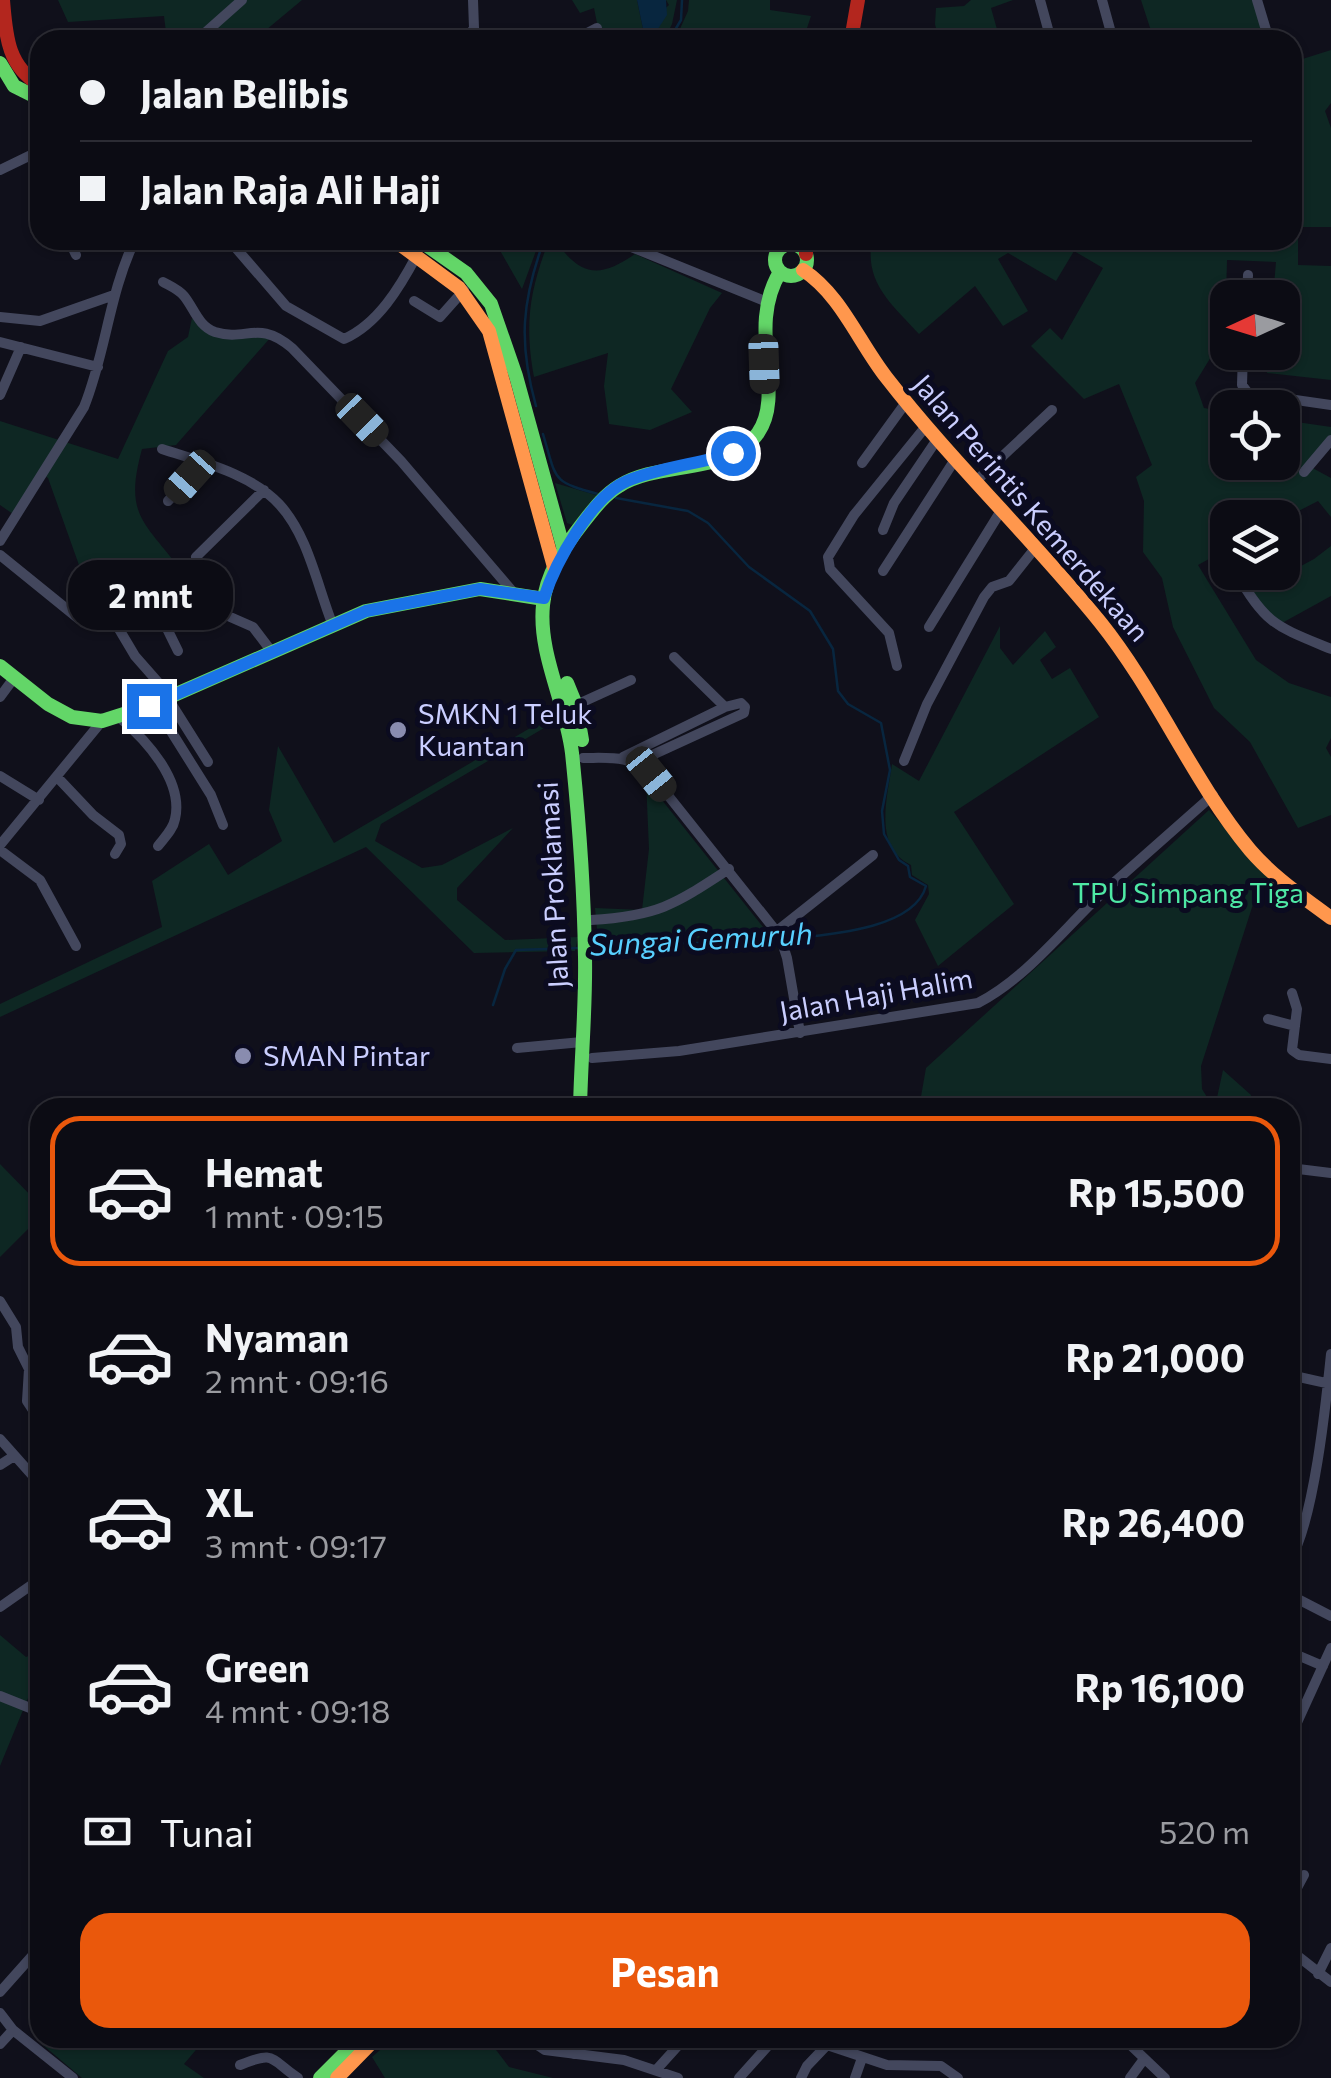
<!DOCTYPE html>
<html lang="id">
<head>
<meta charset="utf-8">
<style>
	body { margin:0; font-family:Commissioner,sans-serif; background:#1a1a22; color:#f1f3f6; height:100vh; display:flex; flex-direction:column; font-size:38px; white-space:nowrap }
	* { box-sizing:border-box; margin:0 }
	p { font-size:32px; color:#9a9ba0 }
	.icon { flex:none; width:55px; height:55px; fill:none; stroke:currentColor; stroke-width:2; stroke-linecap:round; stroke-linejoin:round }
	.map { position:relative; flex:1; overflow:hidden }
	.panel { position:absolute; left:30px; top:1098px; width:1270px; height:950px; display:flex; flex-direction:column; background:#0c0c14; border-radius:30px; box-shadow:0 2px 8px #0004,0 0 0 2px #2c2c34 }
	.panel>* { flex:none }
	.banner { position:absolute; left:30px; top:30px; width:1272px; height:220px; border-radius:30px; box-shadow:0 2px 8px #0004,0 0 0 2px #2c2c34; display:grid; align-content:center; height:220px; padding:0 50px; background:#0c0c14 }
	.needle { width:65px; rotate:266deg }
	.buttons { position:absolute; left:1210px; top:280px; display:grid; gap:20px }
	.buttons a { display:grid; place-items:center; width:90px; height:90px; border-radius:20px; background:#0c0c14; box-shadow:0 2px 8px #0004,0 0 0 2px #2c2c34; font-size:50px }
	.end { position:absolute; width:45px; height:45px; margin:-22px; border:12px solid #1a73e8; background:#fff; box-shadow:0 0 0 5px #fff }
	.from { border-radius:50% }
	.bubble { position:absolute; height:70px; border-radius:30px; background:#0c0c14; box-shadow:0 2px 8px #0004,0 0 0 2px #2c2c34; font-size:32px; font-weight:700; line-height:70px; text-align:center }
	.car { position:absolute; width:30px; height:60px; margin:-30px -15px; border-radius:12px; box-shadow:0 0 8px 2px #0007; background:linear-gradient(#222 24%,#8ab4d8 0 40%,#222 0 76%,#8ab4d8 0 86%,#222 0) }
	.banner b { display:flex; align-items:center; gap:35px; height:95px; font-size:38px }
	.banner b+b { border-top:2px solid #2c2c34 }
	.banner i { width:25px; height:25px; background:#f1f3f6 }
	ul { padding:18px 0 0; list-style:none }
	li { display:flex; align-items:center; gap:30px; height:150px; margin:0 20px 15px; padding:0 30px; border:5px solid transparent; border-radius:30px }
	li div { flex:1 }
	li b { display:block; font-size:38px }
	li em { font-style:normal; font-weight:700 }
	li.active { border-color:#ea580c }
	li>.icon { width:90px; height:90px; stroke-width:1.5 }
	.pay { display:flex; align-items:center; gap:25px; height:110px; padding:0 50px; font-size:38px }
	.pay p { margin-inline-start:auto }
	.button { display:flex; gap:20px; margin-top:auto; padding:20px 50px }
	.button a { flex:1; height:115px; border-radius:30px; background:#ea580c; color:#fff; font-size:40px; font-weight:700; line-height:115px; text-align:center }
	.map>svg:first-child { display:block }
	.green { fill:#0e2723 }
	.water { fill:#08263f }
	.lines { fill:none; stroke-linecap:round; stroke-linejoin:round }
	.stream { stroke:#08263f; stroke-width:2.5 }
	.street { stroke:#43475d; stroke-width:10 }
	.fast { stroke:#63d668; stroke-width:14 }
	.slow { stroke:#ff974d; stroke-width:14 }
	.jam { stroke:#b3261e; stroke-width:14 }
	.route { stroke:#1a73e8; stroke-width:12 }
	.poi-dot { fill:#898caf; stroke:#0b0b20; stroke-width:4 }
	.labels { text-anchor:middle; stroke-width:10; stroke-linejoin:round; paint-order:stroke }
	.street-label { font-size:28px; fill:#caceff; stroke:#0b0b20 }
	.poi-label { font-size:28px; fill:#caceff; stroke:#0b0b20; text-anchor:start }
	.park-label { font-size:28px; fill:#4ee8a5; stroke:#0b0b20 }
	.water-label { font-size:30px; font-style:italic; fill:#58d0ff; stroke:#0b0b20 }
</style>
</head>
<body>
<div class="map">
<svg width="1331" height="2078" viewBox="0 0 1331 2078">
	<rect width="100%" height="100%" fill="#10101b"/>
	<!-- green -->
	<path class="green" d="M58,0H302L254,40H167L164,16L68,22Z
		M572,0H637L643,29L669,5L666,0H677L672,24L664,40H639L641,33H599L594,8L580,13Z
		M689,0H770V10L811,16L803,40H675L688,11Z
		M971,0H1013L991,8L1000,40H939L935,24L936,8L964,6Z
		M1141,0H1258L1270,40H1154Z
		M1331,50V103L1325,111L1331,128V227H1298V265L1331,266V380L1267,373L1268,353L1282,352V298L1273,297L1276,262L1227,260L1225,334L1195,383L1204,408L1227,412L1228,462H1282L1283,420L1331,427V436L1307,465L1331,478V517L1318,501L1283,519L1228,518L1227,549L1198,565L1256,660L1289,683L1331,697V738L1326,748L1331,757V815L1298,828L1250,742L1214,708L1173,627L1162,578L1143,552L1144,501L1136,477L1152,465L1119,384L1084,399L1031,346L1050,328L1062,340L1103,268L1074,251L1056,281L1008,253L998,259L1028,311L1003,326L975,286L919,334C892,304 864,283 872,240H1292L1293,62Z
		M494,240H540L522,289Z
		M549,240H561L560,247C584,278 603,276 635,254L722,293L710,308L671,389L692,412L650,430L609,424L604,386L608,353L534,377C524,323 530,290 549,240Z
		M192,318C214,343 240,336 271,337L176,445L142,449C124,515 143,520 180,569L95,610L48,478L41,473L13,514L0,505V421L118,459L168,351L188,337Z
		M555,483L599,496L575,526L567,523Z
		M1331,546V596L1282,623L1267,616L1250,593L1314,559Z
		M1000,626V648L1013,665L1045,631L1056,647L1040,660L1052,679L1070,668L1099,717L954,812L1014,904L938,966L915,920L929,894L928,885L912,875L911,865C872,847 888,795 892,764L919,781Z
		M554,714L561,718L381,824L375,841L422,868L442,865L513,828L457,888V900L505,940L578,937L575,951L474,953L366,847L0,1017V1004L162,927L152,881L209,844L228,875L282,841L269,810L278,746L334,843Z
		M646,780L771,937L675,938L663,942L598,940L595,908L642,910L649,849Z
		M1209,810L1271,881L1256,895L1201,1066L1202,1089L1213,1107L919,1108L926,1068Z
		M1223,1070L1251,1095L1250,1107H1215Z
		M0,1164L40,1205V1217L0,1257Z
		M0,1635L26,1657L40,1651V1669L0,1766Z
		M40,2036L206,2038L184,2064L204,2078H82L37,2040Z
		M394,2038H487L509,2067L553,2078H385L372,2057Z"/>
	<!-- water -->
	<path class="water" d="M637,0H666L667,15L656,32L643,29Z"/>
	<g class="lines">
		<!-- stream -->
		<path class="stream" d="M669,40L681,20L682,0
			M536,406C518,342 522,301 544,240
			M543,434C557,480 550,481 598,494
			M616,498L688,511L708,523L749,567L810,611L833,649L838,691L848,704L881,723L890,770L882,811L884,834L899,860L908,866L910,877L926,886C914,930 825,935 786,939
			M592,947C653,940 716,946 778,940
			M493,1005L505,969L516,950L579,948"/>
		<!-- street -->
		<path class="street" d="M1040,0L1051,40
			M1102,0L1113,40
			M1257,0L1269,40
			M197,40L242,0
			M466,40L474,28L473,0
			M574,40L597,28
			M31,155L40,174
			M0,170L31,155L40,146
			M69,240L76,255
			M229,240L286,306L344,339C378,324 400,287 417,255
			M584,240L629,246L765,301
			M163,282C170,286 178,289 184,296C194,308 198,326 215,332C247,342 258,319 292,348L401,461L513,592
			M1247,298L1248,275
			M414,301L440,317L464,290
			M0,317L40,321L114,295
			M0,342L98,367
			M1243,352L1242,385L1248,393L1331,405
			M0,395L21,347
			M162,449C201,462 250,473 279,504C308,535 317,585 332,623
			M862,463L907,401
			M1304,472L1331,440
			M976,481L1052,410
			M264,490L196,557L219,591L228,616L253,627L272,652
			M168,501L190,477L199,461
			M883,530L894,503L938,438
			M0,541L84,407C106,353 109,293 135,240
			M0,555L79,619C105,618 123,588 150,594L178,651
			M883,571L956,458
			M1236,572C1265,625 1278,627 1331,649
			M116,624L135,656L157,681L208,762
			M929,627L1002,509
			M674,657L725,707
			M897,666L889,633L830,569L828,557L854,515L927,425
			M0,697L14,678
			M154,704L211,795L223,825
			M576,705L631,680
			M120,718C146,740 184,781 175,819C173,830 164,838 158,846
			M623,757L725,707L741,703L745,707L744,713L637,762
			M583,758C611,758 630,755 651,774L780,936L787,958L800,1033
			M904,761L927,704L984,597L992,587L1009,581L1036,547
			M0,776L39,800
			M58,778L93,815L119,835L121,844L115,854
			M0,845L102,721
			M0,850L40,880L76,946
			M591,920C658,916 674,905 729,869
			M777,931L873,855
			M1292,993L1297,1009L1292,1050L1299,1055L1331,1059
			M1268,1019L1295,1026
			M517,1048L582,1042
			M592,1058L679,1051L978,1003C1026,978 1062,931 1101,894C1138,861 1176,828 1213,795
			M1290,1168L1331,1173
			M0,1301L16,1327L18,1347L29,1369L27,1401L40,1421
			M1290,1375L1331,1384
			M0,1439L40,1484
			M0,1465L14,1456
			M1290,1560C1314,1521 1326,1403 1331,1354
			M1290,1595L1331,1616
			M0,1607L40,1579
			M1290,1652L1323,1666
			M0,1696L40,1712
			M1290,1738L1331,1648
			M1290,1901L1304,1875
			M1290,1950L1331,1982
			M1318,1974L1331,1948
			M0,1992L40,1947
			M0,2013L13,2030
			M527,2038L545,2050L624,2060L678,2078
			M1123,2038L1165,2078
			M0,2044L13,2030L73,2078
			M573,2054L588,2038
			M240,2065C277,2050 269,2059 298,2078
			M657,2069L685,2038
			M739,2078L775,2038
			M801,2078L807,2066L827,2045L887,2065L941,2066L958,2078
			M855,2078L862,2058
			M1130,2078L1144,2059"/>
		<!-- fast -->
		<path class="fast" d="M0,63L14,86L40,99
			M419,240L466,273L491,304L516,376L564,550
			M775 260a16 16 0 1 1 32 0a16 16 0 1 1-32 0Z
			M783,246L785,240
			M0,666L48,704L72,717L102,721L149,706L366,611L480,589L544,599
			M567,683L576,705L582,740
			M580,1108C581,1058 586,1007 585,957C584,889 579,820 572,753C566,703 538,654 543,605C546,574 564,547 582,524C593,510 604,495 619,486C660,460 728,476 758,433C786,393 746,328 780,272
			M320,2078L360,2038"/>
		<!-- slow -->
		<path class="slow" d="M394,240L459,288L489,331L554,567
			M803,270C841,295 858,341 886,377C952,462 1032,538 1100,622C1157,693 1192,780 1250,850C1273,877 1303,897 1331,918
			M337,2078L376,2038"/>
		<!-- jam -->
		<path class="jam" d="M3,0C6,35 7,66 40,85
			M851,40L858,0
			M806,240V254"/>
	</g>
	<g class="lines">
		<!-- route -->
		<path class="route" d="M149,706L366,611L480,589L544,598C555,563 592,496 627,481C660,467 699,464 733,453"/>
	</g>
	<!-- markers -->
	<g class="poi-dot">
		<circle cx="398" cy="730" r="10"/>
		<circle cx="243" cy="1056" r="10"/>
	</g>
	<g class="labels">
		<!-- street labels -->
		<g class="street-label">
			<text transform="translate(1031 508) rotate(49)" y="10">Jalan Perintis Kemerdekaan</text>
			<text transform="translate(553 885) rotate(-93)" y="10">Jalan Proklamasi</text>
			<text transform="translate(876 995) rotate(-10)" y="10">Jalan Haji Halim</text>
		</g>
		<!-- poi labels -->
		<g class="poi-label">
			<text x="418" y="724">SMKN 1 Teluk<tspan x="418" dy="32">Kuantan</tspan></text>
			<text x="263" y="1066">SMAN Pintar</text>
		</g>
		<!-- park labels -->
		<g class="park-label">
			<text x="1188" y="903">TPU Simpang Tiga</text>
		</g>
		<!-- water labels -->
		<g class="water-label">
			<text transform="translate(701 940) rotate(-3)" y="10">Sungai Gemuruh</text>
		</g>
	</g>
</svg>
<div class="buttons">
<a><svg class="needle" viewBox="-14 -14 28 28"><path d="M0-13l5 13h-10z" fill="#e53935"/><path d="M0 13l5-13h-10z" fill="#9a9ba0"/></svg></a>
<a><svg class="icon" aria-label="locate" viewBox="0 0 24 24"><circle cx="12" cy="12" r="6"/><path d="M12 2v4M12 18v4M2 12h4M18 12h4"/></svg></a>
<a><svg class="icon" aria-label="layers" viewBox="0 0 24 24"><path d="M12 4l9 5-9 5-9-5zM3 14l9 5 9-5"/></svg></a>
</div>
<i class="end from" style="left:733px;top:453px"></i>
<i class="end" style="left:149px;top:706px"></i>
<div class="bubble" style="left:68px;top:560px;width:165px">2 mnt</div>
<i class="car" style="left:764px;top:364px;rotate:178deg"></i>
<i class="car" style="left:362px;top:420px;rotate:136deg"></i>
<i class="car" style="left:190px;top:477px;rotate:222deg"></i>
<i class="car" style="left:651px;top:774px;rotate:141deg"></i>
<div class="banner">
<b><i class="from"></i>Jalan Belibis</b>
<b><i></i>Jalan Raja Ali Haji</b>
</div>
<section class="panel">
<ul>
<li class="active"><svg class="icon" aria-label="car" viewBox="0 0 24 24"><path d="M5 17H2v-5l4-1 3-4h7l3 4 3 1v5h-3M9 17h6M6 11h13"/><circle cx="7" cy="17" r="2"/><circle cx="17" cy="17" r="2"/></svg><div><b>Hemat</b><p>1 mnt · 09:15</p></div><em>Rp 15,500</em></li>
<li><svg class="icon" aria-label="car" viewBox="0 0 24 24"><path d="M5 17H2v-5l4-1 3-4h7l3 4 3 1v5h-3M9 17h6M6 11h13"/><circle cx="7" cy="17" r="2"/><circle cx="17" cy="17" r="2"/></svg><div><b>Nyaman</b><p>2 mnt · 09:16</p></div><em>Rp 21,000</em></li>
<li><svg class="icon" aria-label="car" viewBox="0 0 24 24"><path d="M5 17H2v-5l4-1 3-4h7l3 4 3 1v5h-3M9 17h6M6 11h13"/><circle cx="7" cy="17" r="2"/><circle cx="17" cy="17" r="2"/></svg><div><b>XL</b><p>3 mnt · 09:17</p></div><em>Rp 26,400</em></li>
<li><svg class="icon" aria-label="car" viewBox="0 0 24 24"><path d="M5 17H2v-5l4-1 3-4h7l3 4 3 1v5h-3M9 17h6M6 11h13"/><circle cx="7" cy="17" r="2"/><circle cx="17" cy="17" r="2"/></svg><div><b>Green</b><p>4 mnt · 09:18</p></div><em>Rp 16,100</em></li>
</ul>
<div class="pay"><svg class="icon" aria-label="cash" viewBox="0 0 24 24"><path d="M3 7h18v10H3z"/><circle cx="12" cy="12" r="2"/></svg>Tunai<p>520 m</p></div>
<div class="button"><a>Pesan</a></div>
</section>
</div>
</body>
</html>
